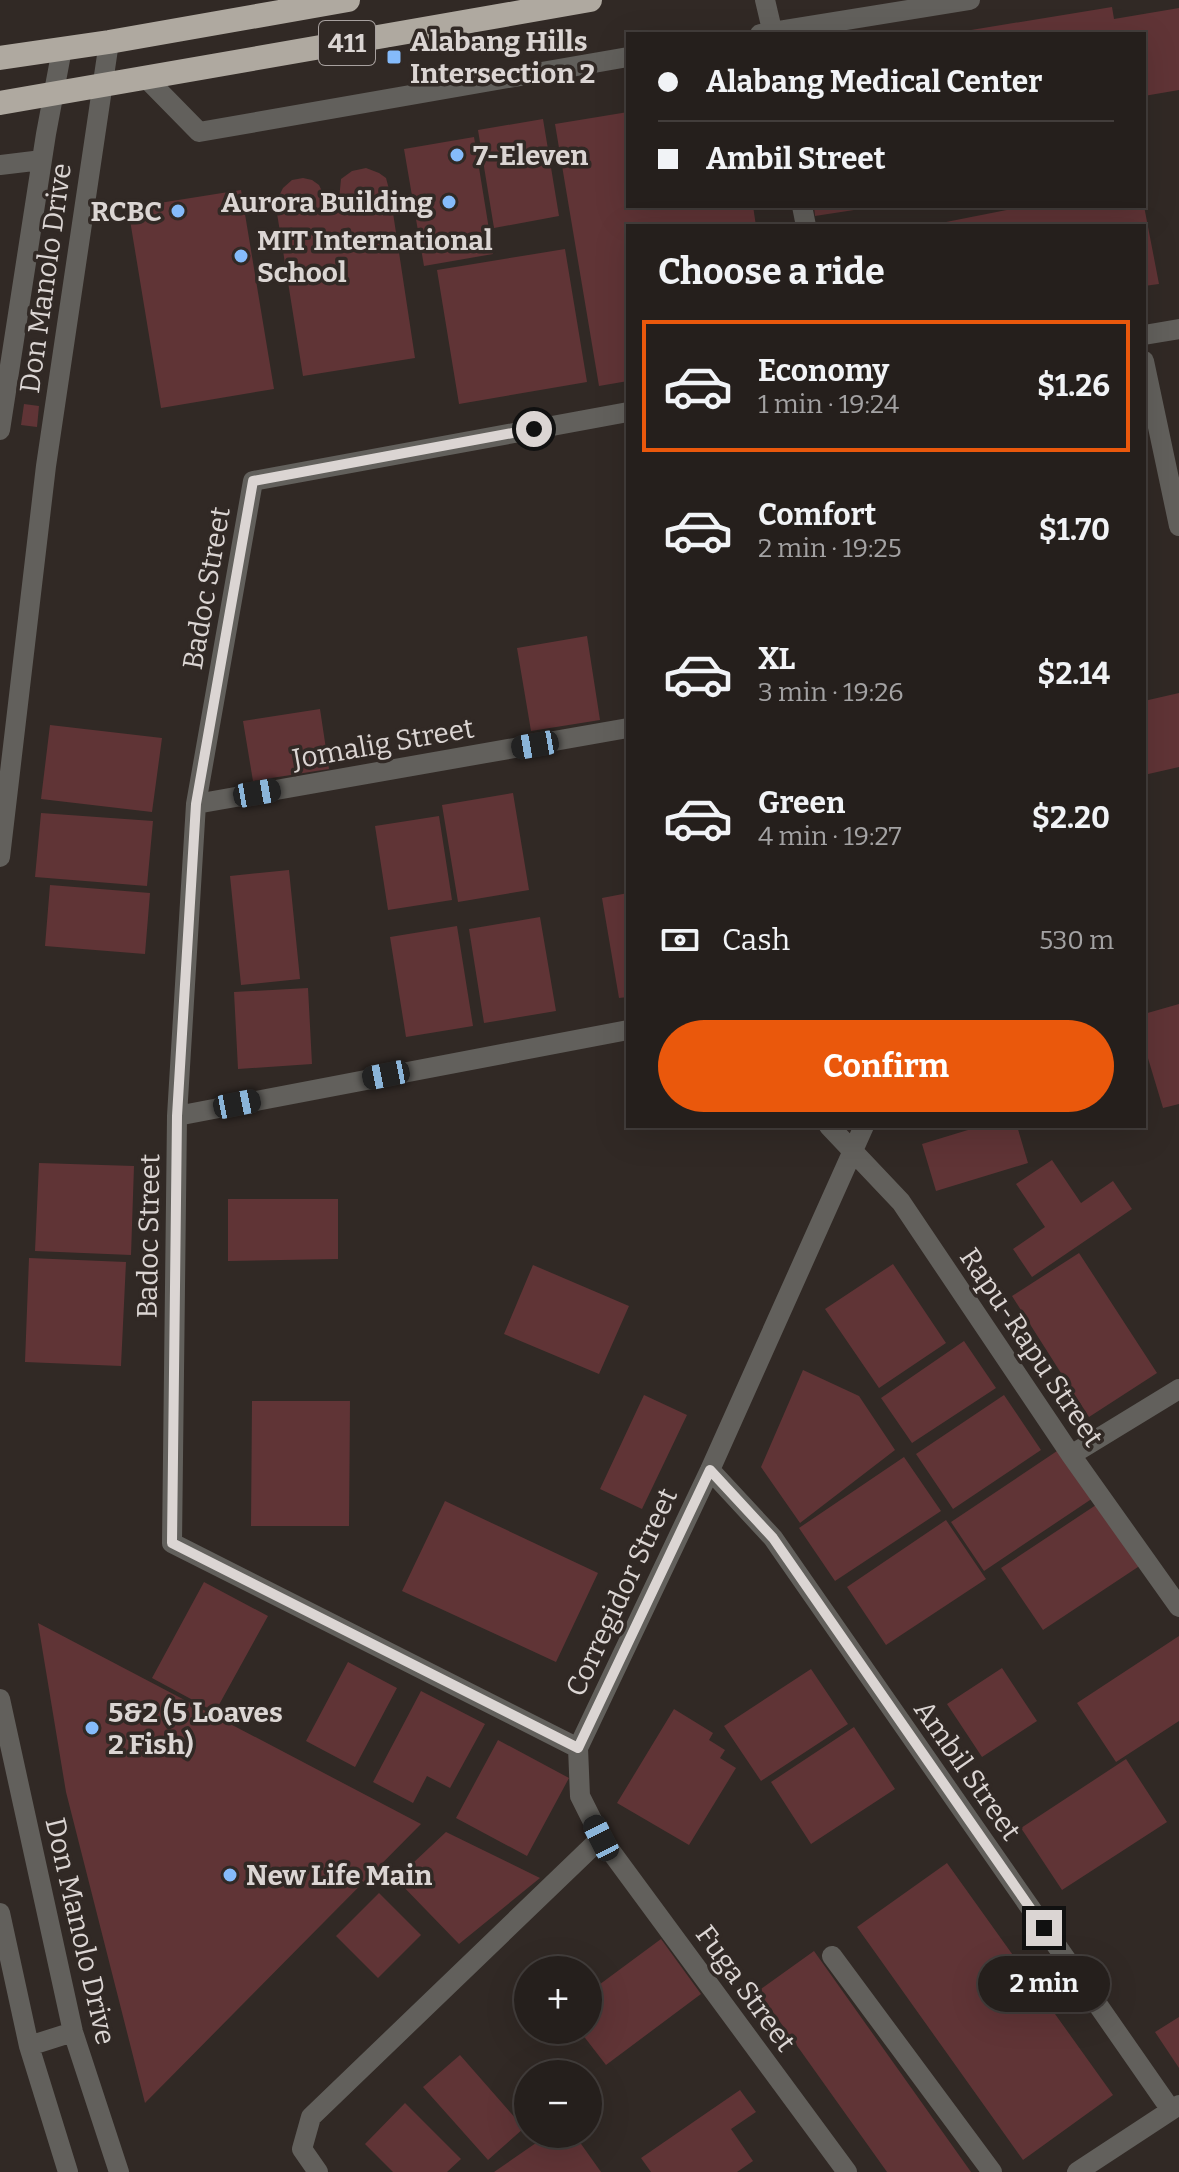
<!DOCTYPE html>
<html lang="en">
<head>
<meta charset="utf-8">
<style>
	body { margin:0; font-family:Bitter,serif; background:#312c29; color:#f1f3f6; height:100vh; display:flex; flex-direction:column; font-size:30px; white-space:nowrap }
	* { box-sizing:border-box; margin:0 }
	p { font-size:26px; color:#a3a2a3 }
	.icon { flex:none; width:44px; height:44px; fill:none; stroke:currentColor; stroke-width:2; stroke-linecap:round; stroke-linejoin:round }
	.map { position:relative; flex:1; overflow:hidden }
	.details { position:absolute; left:626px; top:224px; width:520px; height:904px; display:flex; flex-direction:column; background:#251f1c; border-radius:0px; box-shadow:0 8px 32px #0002,0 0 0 2px #423d3b }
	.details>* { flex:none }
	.hud { position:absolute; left:626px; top:32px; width:520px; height:176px; border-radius:0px; box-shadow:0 8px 32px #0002,0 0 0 2px #423d3b; display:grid; align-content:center; height:176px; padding:0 32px; background:#251f1c }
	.fabs { position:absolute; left:514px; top:1956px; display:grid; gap:16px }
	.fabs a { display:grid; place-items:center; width:88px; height:88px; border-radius:50%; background:#251f1c; box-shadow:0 8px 32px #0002,0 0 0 2px #423d3b; font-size:40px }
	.end { position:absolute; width:36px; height:36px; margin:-18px; border:10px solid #dbd5d3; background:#111; box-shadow:0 0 0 4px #111 }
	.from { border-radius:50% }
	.bubble { position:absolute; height:56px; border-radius:28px; background:#251f1c; box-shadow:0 8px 32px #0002,0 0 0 2px #423d3b; font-size:26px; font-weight:700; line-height:56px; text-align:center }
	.car { position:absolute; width:24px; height:48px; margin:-24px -12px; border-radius:10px; box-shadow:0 0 6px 2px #0007; background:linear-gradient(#222 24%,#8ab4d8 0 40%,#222 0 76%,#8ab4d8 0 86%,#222 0) }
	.hud b { display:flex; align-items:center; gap:28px; height:76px; font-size:30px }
	.hud b+b { border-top:2px solid #423d3b }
	.hud i { width:20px; height:20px; background:#f1f3f6 }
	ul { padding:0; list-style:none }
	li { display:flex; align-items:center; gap:24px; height:132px; margin:0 16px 12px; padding:0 16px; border:4px solid transparent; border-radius:0px }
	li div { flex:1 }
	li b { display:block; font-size:30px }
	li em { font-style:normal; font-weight:700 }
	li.current { border-color:#ea580c }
	li>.icon { width:72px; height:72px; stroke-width:1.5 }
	h2 { padding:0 32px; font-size:36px; line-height:96px }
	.pay { display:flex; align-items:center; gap:20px; height:88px; padding:0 32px; font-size:30px }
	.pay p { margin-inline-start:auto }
	.cta { display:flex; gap:16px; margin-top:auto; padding:16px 32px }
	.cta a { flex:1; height:92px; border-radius:48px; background:#ea580c; color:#fff; font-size:32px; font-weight:700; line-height:92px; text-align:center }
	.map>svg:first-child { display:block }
	.building { fill:#603436 }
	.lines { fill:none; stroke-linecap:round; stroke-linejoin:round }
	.minor { stroke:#62605c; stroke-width:20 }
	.highway { stroke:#afa9a0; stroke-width:24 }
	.route { stroke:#dbd5d3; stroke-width:10 }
	.poi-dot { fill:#85bbfb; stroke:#312925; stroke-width:3 }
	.labels { text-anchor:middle; stroke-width:7; stroke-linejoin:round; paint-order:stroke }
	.shield { fill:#312925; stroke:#a8a19f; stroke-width:2 }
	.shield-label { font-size:26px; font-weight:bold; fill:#dbd5d3 }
	.poi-label { font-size:28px; font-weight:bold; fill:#dbd5d3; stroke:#312925; text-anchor:start }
	.street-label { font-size:28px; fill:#dbd5d3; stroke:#312925 }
</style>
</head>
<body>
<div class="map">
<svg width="1179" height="2172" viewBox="0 0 1179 2172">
	<rect width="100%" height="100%" fill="#312925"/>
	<!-- building -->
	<path class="building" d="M1112,7L1114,19L1179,8V90L1144,96V34H959V32Z
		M628,112V206H753L756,226H628V381L599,386L555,124Z
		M543,119L559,216L494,228L478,130Z
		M474,137L493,254L424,266L404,149Z
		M366,168L379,173L386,178L390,193L415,358L303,376L276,207L279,196L283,188L292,180L303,178L312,180L319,185L327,202L339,200L341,179L352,171Z
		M241,190L274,389L161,408L128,208Z
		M814,206H867V208L815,216Z
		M1027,206H1144L1159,284L1144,286V226H947L946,222Z
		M565,249L587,382L459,404L437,270Z
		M24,404L39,406L37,427L21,425Z
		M587,636L600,720L531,731L517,648Z
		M1179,693V767L1144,775V701Z
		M320,709L329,769L253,781L243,721Z
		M50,725L162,738L152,812L41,799Z
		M513,793L529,890L458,902L442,805Z
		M41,813L153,821L147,886L35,877Z
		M439,816L452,900L388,910L375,826Z
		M289,870L300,979L241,985L230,876Z
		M50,885L150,893L145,954L45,946Z
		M628,893V997L619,998L602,898Z
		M540,917L556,1011L484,1023L469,929Z
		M457,926L473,1026L406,1037L390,937Z
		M308,988L312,1064L238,1069L234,992Z
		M1179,1004V1104L1163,1108L1144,1045V1014Z
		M981,1126H1017L1028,1163L936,1191L922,1144Z
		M1052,1160L1081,1203L1113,1181L1132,1209L1032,1277L1013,1249L1045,1227L1016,1184Z
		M39,1163L134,1166L131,1255L35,1251Z
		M228,1199H338V1259L228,1261Z
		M1079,1253L1157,1373L1089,1417L1012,1296Z
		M29,1258L126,1262L121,1366L25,1362Z
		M893,1264L946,1343L879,1388L825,1309Z
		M533,1265L629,1306L599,1374L504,1334Z
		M964,1341L996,1388L912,1443L881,1398Z
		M803,1370L859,1396L895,1450L800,1523L761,1467Z
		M644,1395L687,1415L642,1509L600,1489Z
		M1004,1395L1041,1450L953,1509L916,1454Z
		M252,1401H350L349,1526H251Z
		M1060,1449L1093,1498L984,1571L951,1522Z
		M904,1457L941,1511L835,1581L799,1528Z
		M445,1501L598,1573L556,1662L402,1591Z
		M1099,1503L1141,1565L1043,1630L1001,1568Z
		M946,1520L986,1579L886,1645L847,1587Z
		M204,1582L268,1616L215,1712L152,1678Z
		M38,1623L421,1824L145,2103L66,1792Z
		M1179,1636V1721L1116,1762L1077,1703Z
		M348,1662L397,1688L355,1767L306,1741Z
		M1002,1668L1037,1721L982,1757L947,1704Z
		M811,1669L848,1724L761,1781L724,1726Z
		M421,1691L485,1724L450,1788L427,1776L413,1803L373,1782Z
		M674,1709L713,1733L709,1740L725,1750L720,1758L736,1768L689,1845L617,1803Z
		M854,1727L895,1789L811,1844L771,1782Z
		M498,1740L569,1778L527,1856L456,1818Z
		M1126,1759L1167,1822L1062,1890L1021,1828Z
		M446,1832L540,1878L459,1944L396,1879Z
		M947,1863L1113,2095L1023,2160L857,1927Z
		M379,1893L421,1935L378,1978L336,1936Z
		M661,1939L701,1994L606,2065L579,2030H588V1993Z
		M814,1951L971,2172H887L758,1991Z
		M1179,2017V2068L1155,2032Z
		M460,2055L524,2128L488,2160L423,2087Z
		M740,2090L756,2112L731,2129L753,2161L737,2172H651L641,2158Z
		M405,2103L461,2159L447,2172H393L365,2144Z
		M549,2134H574L601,2172H494Z"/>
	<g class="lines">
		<!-- minor -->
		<path class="minor" d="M765,0L773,34
			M760,34L970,0
			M147,79L199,132L628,57
			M0,165L42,160
			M802,206L806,226
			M1144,335L1179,329
			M1144,361L1179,526
			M0,430L46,134L62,49
			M196,804L628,728
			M0,857L46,466L109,42
			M177,1116L628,1030
			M829,1126L901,1202L1071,1455L1179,1607
			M1071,1455L1179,1389
			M710,1470L773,1538L1171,2110
			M0,1699L73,2032L119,2172
			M578,1748L172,1543L177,1116L196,804L253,481L628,412
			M0,1913L29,2046L68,2172
			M832,1956L992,2172
			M29,2046L73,2032
			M318,2172L302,2149L311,2117L601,1838
			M847,2172L601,1838L580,1796L578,1748L710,1470L864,1126
			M1077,2172L1179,2105"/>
		<!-- highway -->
		<path class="highway" d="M0,58L109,42L348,0
			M0,103L590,0"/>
	</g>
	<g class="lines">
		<!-- route -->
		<path class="route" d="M534,429L253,481L196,804L177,1116L172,1543L578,1748L710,1470L773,1538L1044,1928"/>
	</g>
	<!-- markers -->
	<g class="poi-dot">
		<rect x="386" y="49" width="16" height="16" rx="4"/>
		<circle cx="457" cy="155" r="8"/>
		<circle cx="449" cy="202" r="8"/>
		<circle cx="178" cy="211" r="8"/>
		<circle cx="241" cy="256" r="8"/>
		<circle cx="92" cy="1728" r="8"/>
		<circle cx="230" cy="1875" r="8"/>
	</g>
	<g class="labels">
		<!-- shield labels -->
		<rect class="shield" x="319" y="21" width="56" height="44" rx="6"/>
		<g class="shield-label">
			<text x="347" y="52">411</text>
		</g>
		<!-- poi labels -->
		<g class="poi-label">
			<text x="410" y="51">Alabang Hills<tspan x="410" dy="32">Intersection 2</tspan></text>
			<text x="473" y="165">7-Eleven</text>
			<text x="433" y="212" text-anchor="end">Aurora Building</text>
			<text x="162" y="221" text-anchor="end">RCBC</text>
			<text x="257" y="250">MIT International<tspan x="257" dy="32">School</tspan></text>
			<text x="108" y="1722">5&amp;2 (5 Loaves<tspan x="108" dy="32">2 Fish)</tspan></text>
			<text x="246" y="1885">New Life Main</text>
		</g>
		<!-- street labels -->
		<g class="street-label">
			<text transform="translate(45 278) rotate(-82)" y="10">Don Manolo Drive</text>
			<text transform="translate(206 588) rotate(-80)" y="10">Badoc Street</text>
			<text transform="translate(383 743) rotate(-10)" y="10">Jomalig Street</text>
			<text transform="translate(148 1236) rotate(-89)" y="10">Badoc Street</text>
			<text transform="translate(1032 1347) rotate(56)" y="10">Rapu-Rapu Street</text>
			<text transform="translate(621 1592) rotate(-65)" y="10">Corregidor Street</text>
			<text transform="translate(968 1770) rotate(55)" y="10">Ambil Street</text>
			<text transform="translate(81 1931) rotate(77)" y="10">Don Manolo Drive</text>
			<text transform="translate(746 1988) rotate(54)" y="10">Fuga Street</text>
		</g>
	</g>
</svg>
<div class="fabs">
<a>+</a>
<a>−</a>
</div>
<i class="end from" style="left:534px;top:429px"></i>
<i class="end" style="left:1044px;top:1928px"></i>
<div class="bubble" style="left:978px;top:1956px;width:132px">2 min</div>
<i class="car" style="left:535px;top:745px;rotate:260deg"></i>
<i class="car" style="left:257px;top:793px;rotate:80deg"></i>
<i class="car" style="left:386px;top:1075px;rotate:259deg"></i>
<i class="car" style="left:237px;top:1104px;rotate:79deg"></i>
<i class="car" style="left:601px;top:1838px;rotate:333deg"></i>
<div class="hud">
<b><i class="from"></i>Alabang Medical Center</b>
<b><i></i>Ambil Street</b>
</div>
<section class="details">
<h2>Choose a ride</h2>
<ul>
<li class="current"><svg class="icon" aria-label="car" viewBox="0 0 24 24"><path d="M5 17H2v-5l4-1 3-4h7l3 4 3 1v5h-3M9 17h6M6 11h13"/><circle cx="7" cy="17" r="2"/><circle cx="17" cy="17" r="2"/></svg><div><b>Economy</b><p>1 min · 19:24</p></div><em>$1.26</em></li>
<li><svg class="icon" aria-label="car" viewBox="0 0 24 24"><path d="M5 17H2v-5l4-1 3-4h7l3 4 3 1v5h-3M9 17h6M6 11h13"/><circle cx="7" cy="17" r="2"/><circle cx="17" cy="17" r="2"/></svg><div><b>Comfort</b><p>2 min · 19:25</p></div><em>$1.70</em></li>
<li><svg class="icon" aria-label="car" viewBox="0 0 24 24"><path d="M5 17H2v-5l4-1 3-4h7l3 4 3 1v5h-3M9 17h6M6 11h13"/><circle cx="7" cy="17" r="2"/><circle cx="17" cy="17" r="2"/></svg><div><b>XL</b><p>3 min · 19:26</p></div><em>$2.14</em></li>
<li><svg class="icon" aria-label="car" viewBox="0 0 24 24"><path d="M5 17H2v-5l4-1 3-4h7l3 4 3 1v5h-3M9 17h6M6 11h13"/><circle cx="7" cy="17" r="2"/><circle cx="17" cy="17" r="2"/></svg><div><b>Green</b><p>4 min · 19:27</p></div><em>$2.20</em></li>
</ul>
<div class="pay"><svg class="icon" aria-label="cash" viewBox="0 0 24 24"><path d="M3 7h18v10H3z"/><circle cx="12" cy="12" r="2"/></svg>Cash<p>530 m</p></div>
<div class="cta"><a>Confirm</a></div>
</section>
</div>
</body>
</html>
